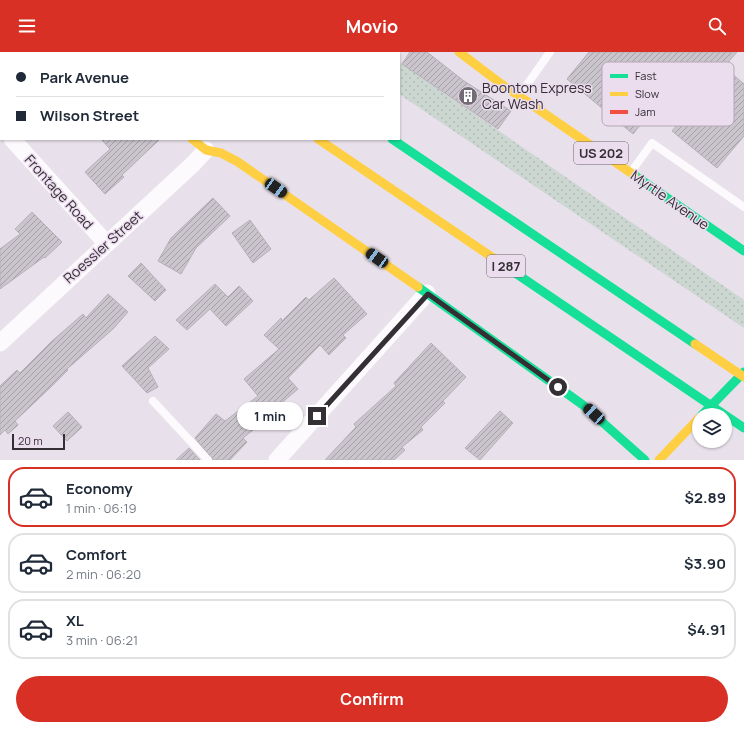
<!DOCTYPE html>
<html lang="en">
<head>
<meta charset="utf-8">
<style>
	body { margin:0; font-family:Manrope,sans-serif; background:#f2f2f3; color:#1f2937; height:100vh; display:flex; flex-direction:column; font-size:15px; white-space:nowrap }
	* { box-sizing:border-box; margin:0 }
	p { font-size:13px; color:#747a83 }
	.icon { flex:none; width:22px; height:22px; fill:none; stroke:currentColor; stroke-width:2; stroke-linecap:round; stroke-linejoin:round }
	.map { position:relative; height:408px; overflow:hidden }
	.sheet { display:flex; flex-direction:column; background:#fff; flex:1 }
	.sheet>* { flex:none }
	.banner { position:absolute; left:0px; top:0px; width:400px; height:88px; box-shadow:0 1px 3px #0004; display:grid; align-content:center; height:88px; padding:0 16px; background:#fff }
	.tools { position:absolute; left:692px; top:356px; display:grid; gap:8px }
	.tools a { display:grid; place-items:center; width:40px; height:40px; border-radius:50%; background:#fff; box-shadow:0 1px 3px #0004; font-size:20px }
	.scale { position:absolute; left:12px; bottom:10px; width:53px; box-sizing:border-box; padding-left:4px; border:2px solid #342e35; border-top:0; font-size:11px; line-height:14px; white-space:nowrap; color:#342e35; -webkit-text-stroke:3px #ebdcee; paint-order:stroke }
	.end { position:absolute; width:18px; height:18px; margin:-9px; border:5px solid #342e35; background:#fff; box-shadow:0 0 0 2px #fff }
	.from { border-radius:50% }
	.bubble { position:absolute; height:28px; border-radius:14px; background:#fff; box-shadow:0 1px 3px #0004; font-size:13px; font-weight:700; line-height:28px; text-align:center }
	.car { position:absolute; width:12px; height:24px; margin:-12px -6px; border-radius:5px; box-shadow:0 0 3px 1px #0007; background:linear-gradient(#222 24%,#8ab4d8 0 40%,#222 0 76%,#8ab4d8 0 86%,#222 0) }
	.banner b { display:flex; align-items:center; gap:14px; height:38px; font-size:15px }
	.banner b+b { border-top:1px solid #e0e1e3 }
	.banner i { width:10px; height:10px; background:#1f2937 }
	ul { padding:7px 0 0; list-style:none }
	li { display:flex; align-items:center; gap:12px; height:60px; margin:0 8px 6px; padding:0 8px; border:2px solid #e0e1e3; border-radius:16px }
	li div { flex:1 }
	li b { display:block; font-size:15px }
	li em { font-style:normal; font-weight:700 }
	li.on { border-color:#d93025 }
	li>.icon { width:36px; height:36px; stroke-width:1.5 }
	.button { display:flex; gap:8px; margin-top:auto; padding:8px 16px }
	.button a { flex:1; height:46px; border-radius:24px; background:#d93025; color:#fff; font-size:16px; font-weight:700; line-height:46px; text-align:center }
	header { display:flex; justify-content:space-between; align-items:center; height:52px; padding:0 16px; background:#d93025; color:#fff; font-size:18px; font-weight:700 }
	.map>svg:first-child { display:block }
	.grass { fill:url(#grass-dots) }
	.building { fill:url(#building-hatch); stroke:#b6b0b8 }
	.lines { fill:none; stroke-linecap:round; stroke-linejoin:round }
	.lane { stroke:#fcfafc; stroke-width:8 }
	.street { stroke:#fcfafc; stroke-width:17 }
	.fast { stroke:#16e098; stroke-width:9 }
	.slow { stroke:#ffcf43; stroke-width:9 }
	.jam { stroke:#f24e42; stroke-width:9 }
	.route { stroke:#342e35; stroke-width:5 }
	.labels { text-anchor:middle; stroke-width:3; stroke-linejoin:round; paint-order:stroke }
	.shield { fill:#ebdcee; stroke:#6b626c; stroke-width:1 }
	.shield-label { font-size:13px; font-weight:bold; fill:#342e35 }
	.poi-label { font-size:14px; fill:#342e35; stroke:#ebdcee; text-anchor:start }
	.street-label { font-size:14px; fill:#342e35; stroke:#ebdcee }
	.key { fill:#ebdcee; stroke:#b4a8b6; stroke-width:1 }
	.key-label { font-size:11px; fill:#342e35 }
</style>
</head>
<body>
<header><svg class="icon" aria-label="menu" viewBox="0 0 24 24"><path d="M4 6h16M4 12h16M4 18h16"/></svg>Movio<svg class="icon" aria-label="search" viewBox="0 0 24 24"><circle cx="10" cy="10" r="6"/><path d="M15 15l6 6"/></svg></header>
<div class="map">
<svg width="744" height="408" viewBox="0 0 744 408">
	<defs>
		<pattern id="grass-dots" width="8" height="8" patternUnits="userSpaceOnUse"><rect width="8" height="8" fill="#ccd7d2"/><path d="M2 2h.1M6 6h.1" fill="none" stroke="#b0b9b5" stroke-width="1.8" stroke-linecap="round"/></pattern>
		<pattern id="building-hatch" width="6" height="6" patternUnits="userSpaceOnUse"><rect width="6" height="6" fill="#cac4cc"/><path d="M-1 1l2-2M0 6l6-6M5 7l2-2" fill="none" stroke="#a5a0a6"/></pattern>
	</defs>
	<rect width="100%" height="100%" fill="#e8e0ea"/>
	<!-- grass -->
	<path class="grass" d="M399,10L744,248V276L399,42Z"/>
	<!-- building -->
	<path class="building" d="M410,0H427L464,29L511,59L498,77L402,12Z
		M589,0H737L724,15L744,32V84L717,116L672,79L678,72L656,54L633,82L567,27Z
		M101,87H160L122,123L124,125L105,142L85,120L110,97Z
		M213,146L230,164L196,196L181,222L158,209L171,186Z
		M32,160L62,190L45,206L44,205L0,237V197L20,182L15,177Z
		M250,168L271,197L253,211L232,181Z
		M141,211L166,238L155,249L128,224Z
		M334,226L367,262L343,283L346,286L329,303L320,293L288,326L298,337L266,364L268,366L243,386L247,390L230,408H213L195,386L216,362L225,369L258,344L244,327L279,297L264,283L281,266L282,269L306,245L309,248Z
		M215,232L228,245L239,234L253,249L226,274L210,257L187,278L176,268Z
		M108,242L128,260L113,277L67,317L68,318L52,334L15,369L18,373L8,382L5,378L0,383V334L17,318L20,321L51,290L83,262L86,266Z
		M155,284L169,297L148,316L158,335L147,341L122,314Z
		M431,291L466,325L443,349L445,351L421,375L423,378L402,395L405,398L394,408H325L356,375L354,372L396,334L394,331Z
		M500,359L513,371L480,408L465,396Z
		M68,360L82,375L67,389L53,374Z
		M189,396L200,408H176Z"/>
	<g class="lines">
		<!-- lane -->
		<path class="lane" d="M519,44L550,0
			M631,120L652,91L744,155
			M153,349L208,408"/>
		<!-- street -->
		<path class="street" d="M0,74L1,75
			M12,87L107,192
			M0,291L193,112L206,98
			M277,408L427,241"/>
		<!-- fast -->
		<path class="fast" d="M392,87L695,292
			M634,123L744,199
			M508,216L744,376
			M418,235L583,353L645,408
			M702,363L744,320"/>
		<!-- slow -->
		<path class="slow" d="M76,0L77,1
			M264,0L265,1
			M459,0L500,31L634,123
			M192,87L206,98
			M318,87L508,216
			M206,98L221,101L238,110L418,235
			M695,292L744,325
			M659,408L699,366"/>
		<!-- jam -->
		<path class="jam" d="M189,0L191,1"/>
	</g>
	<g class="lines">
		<!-- route -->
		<path class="route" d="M317,364L428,242L558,335"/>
	</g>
	<!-- icons -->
	<defs>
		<symbol id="building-disc" viewBox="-11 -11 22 22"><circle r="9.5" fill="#736c74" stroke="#ebdcee"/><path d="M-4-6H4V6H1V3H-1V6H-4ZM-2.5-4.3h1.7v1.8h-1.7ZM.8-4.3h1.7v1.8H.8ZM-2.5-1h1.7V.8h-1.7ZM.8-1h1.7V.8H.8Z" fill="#fff"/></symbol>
	</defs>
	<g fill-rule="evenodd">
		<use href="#building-disc" x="457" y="33" width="22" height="22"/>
	</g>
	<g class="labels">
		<!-- shield labels -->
		<g class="shield">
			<rect x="574" y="90" width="54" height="22" rx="3"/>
			<rect x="487" y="203" width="38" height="22" rx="3"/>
		</g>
		<g class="shield-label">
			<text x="601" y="106">US 202</text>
			<text x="506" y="219">I 287</text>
		</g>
		<!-- poi labels -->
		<g class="poi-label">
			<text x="482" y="41">Boonton Express<tspan x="482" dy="16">Car Wash</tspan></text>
		</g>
		<!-- street labels -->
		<g class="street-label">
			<text transform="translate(59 140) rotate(48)" y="5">Frontage Road</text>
			<text transform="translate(670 148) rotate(35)" y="5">Myrtle Avenue</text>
			<text transform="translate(103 195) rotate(-42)" y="5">Roessler Street</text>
		</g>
	</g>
	<!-- legend -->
	<rect x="602" y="10" width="132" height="64" rx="6" class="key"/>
	<rect x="610" y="22" width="18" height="4" fill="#16e098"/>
	<rect x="610" y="40" width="18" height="4" fill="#ffcf43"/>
	<rect x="610" y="58" width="18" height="4" fill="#f24e42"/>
	<g class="key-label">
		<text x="635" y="28">Fast</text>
		<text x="635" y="46">Slow</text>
		<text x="635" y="64">Jam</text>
	</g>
</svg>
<div class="tools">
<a><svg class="icon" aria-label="layers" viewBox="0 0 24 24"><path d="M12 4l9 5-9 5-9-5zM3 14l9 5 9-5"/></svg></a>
</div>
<div class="scale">20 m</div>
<i class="end from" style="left:558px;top:335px"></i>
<i class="end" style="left:317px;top:364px"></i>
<div class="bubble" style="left:237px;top:350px;width:66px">1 min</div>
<i class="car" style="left:276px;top:136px;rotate:125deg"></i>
<i class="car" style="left:377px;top:206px;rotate:305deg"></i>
<i class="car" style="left:594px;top:362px;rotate:312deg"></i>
<div class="banner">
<b><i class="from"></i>Park Avenue</b>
<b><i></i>Wilson Street</b>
</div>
</div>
<section class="sheet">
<ul>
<li class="on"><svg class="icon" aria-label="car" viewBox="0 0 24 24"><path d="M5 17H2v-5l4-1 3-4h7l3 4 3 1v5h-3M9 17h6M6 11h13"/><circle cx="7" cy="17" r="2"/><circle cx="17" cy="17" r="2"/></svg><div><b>Economy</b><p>1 min · 06:19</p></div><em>$2.89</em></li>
<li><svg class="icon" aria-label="car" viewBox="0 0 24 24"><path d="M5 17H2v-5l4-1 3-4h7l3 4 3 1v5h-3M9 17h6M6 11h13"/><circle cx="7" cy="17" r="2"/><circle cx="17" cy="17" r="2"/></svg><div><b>Comfort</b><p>2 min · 06:20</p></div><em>$3.90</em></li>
<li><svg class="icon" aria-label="car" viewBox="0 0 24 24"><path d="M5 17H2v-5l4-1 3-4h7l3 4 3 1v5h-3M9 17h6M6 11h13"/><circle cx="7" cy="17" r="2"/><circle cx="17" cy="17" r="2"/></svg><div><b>XL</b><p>3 min · 06:21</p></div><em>$4.91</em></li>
</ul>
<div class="button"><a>Confirm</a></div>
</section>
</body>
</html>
